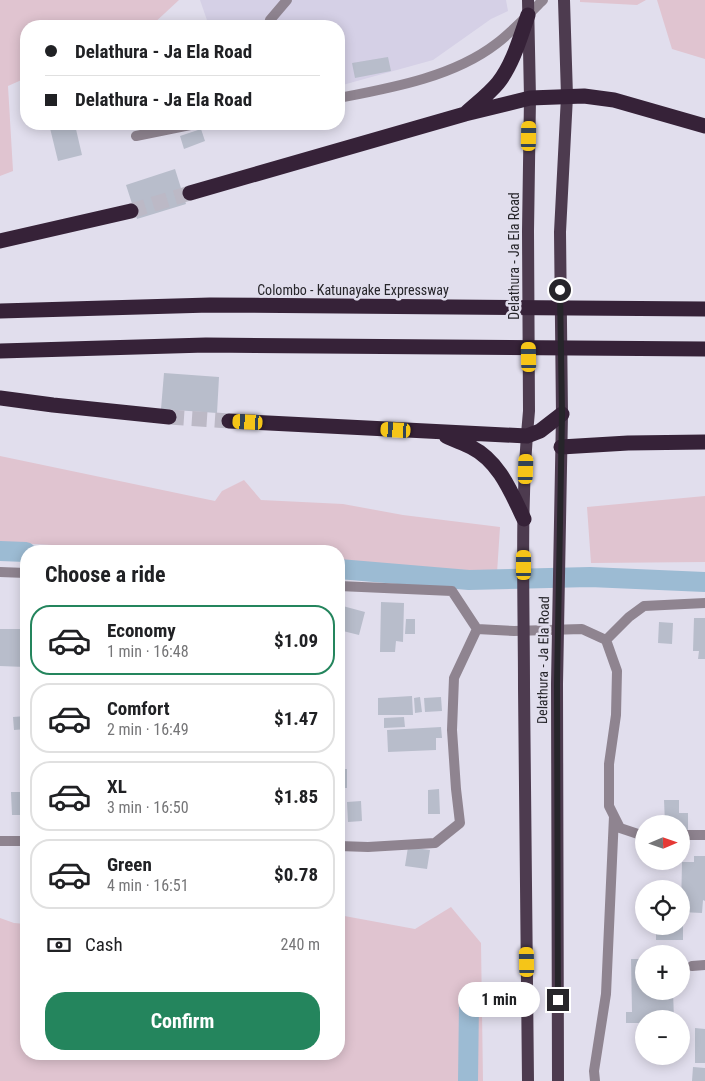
<!DOCTYPE html>
<html lang="en">
<head>
<meta charset="utf-8">
<style>
	body { margin:0; font-family:"Roboto Condensed",sans-serif; background:#f2f2f2; color:#202124; height:100vh; display:flex; flex-direction:column; font-size:19px; white-space:nowrap }
	* { box-sizing:border-box; margin:0 }
	p { font-size:16px; color:#757577 }
	.icon { flex:none; width:28px; height:28px; fill:none; stroke:currentColor; stroke-width:2; stroke-linecap:round; stroke-linejoin:round }
	.map { position:relative; flex:1; overflow:hidden }
	.panel { position:absolute; left:20px; top:545px; width:325px; height:515px; display:flex; flex-direction:column; background:#fff; border-radius:20px; box-shadow:0 2px 12px #0003 }
	.panel>* { flex:none }
	.hud { position:absolute; left:20px; top:20px; width:325px; height:110px; border-radius:20px; box-shadow:0 2px 12px #0003; display:grid; align-content:center; height:110px; padding:0 25px; background:#fff }
	.needle { width:32px; rotate:88deg }
	.buttons { position:absolute; left:635px; top:815px; display:grid; gap:10px }
	.buttons a { display:grid; place-items:center; width:55px; height:55px; border-radius:50%; background:#fff; box-shadow:0 2px 12px #0003; font-size:25px }
	.end { position:absolute; width:22px; height:22px; margin:-11px; border:6px solid #26252a; background:#fff; box-shadow:0 0 0 2px #fff }
	.from { border-radius:50% }
	.bubble { position:absolute; height:35px; border-radius:18px; background:#fff; box-shadow:0 2px 12px #0003; font-size:16px; font-weight:700; line-height:35px; text-align:center }
	.car { position:absolute; width:15px; height:30px; margin:-15px -8px; border-radius:6px; box-shadow:0 0 4px 1px #0007; background:linear-gradient(#f5c518 24%,#345 0 40%,#f5c518 0 76%,#345 0 86%,#f5c518 0) }
	.hud b { display:flex; align-items:center; gap:18px; height:48px; font-size:19px }
	.hud b+b { border-top:1px solid #e0e0e0 }
	.hud i { width:12px; height:12px; background:#202124 }
	ul { padding:0; list-style:none }
	li { display:flex; align-items:center; gap:15px; height:70px; margin:0 10px 8px; padding:0 15px; border:2px solid #e0e0e0; border-radius:20px }
	li div { flex:1 }
	li b { display:block; font-size:19px }
	li em { font-style:normal; font-weight:700 }
	li.on { border-color:#24855d }
	li>.icon { width:45px; height:45px; stroke-width:1.5 }
	h2 { padding:0 25px; font-size:22px; line-height:60px }
	.pay { display:flex; align-items:center; gap:12px; height:55px; padding:0 25px; font-size:19px }
	.pay p { margin-inline-start:auto }
	.action { display:flex; gap:10px; margin-top:auto; padding:10px 25px }
	.action a { flex:1; height:58px; border-radius:20px; background:#24855d; color:#fff; font-size:20px; font-weight:700; line-height:58px; text-align:center }
	.map>svg:first-child { display:block }
	.built { fill:#d5d0e6 }
	.green { fill:#e0c4d0 }
	.lines { fill:none; stroke-linecap:round; stroke-linejoin:round }
	.canal { stroke:#9cbbd3; stroke-width:20 }
	.building { fill:#b8bdcb }
	.motorway-tunnel { stroke:#bcb9c6; stroke-width:15; stroke-dasharray:15 8; stroke-linecap:butt }
	.service { stroke:#8f8490; stroke-width:10 }
	.minor { stroke:#8f8490; stroke-width:10 }
	.primary { stroke:#4d3b4f; stroke-width:12 }
	.motorway { stroke:#362238; stroke-width:15 }
	.route { stroke:#26252a; stroke-width:6 }
	.labels { text-anchor:middle; stroke-width:5; stroke-linejoin:round; paint-order:stroke }
	.street-label { font-size:14px; fill:#26252a; stroke:#e1deed }
</style>
</head>
<body>
<div class="map">
<svg width="705" height="1081" viewBox="0 0 705 1081">
	<rect width="100%" height="100%" fill="#e1deed"/>
	<!-- built -->
	<path class="built" d="M200,0H506L508,11L491,19L433,60L339,86V26H209Z"/>
	<!-- green -->
	<path class="green" d="M0,0H179L151,26H26V78L8,86L13,171L0,176Z
		M580,0H646L637,5L580,2Z
		M657,0H705V59L672,49Z
		M0,456L215,501L222,491L244,480L261,500L343,504L403,515L500,527L497,573L339,561V551H156L0,542Z
		M705,496V562L591,563L587,507Z
		M451,907L481,943L483,1081H0V918L14,923L26,924V1054H339V915L415,929Z"/>
	<g class="lines">
		<!-- canal -->
		<path class="canal" d="M0,551L26,552
			M339,569L469,580L590,577L705,582
			M468,1081L469,1003"/>
	</g>
	<!-- building -->
	<path class="building" d="M388,57L391,71L355,78L352,63Z
		M49,124H78L75,125L82,155L58,161Z
		M201,129L205,141L184,149L180,136Z
		M175,169L186,204L137,219L126,185Z
		M164,373L219,377L217,413L161,409Z
		M381,602L404,603L403,642L396,641L395,652H380Z
		M339,605L365,612L359,635L339,630Z
		M694,618H705V659H698L699,651H693Z
		M406,619H415V634H405Z
		M659,622L673,623L672,644L658,643Z
		M0,629H26L25,667L0,666Z
		M412,696L413,715H378V698Z
		M420,697L422,712L415,713L414,698Z
		M441,697L442,711L425,712L424,698Z
		M26,716V729L14,730L13,717Z
		M404,717L405,727L384,728V718Z
		M441,727L442,738H436V750L388,752L387,730Z
		M339,769H347V788H339Z
		M439,789L440,814H428V790Z
		M11,792H26V815H12Z
		M664,800H679V813H688V830H681V824H665Z
		M361,801L362,821L348,822L347,802Z
		M408,847L430,850L427,869L405,866Z
		M694,856H705V901L703,900L702,913L681,912L682,862H694Z
		M656,926H683V940H656Z
		M631,959H644V991H673L674,1019H644V1023H626V1012H632Z
		M695,1028L705,1029V1063H695Z
		M693,1067L705,1068V1081H692Z"/>
	<g class="lines">
		<!-- motorway-tunnel -->
		<path class="motorway-tunnel" d="M131,211L190,193
			M169,417L229,421"/>
		<!-- service -->
		<path class="service" d="M268,26L270,20L287,0
			M339,98C391,88 453,77 496,44C513,31 528,15 543,0
			M136,136L195,124"/>
		<!-- minor -->
		<path class="minor" d="M0,572L26,573
			M339,586L452,591L477,629
			M606,640L629,617L644,606L705,603
			M681,835H705
			M0,841H26
			M339,846L368,847L435,843L460,823L456,789L452,730L454,678L477,629L514,631L582,629L606,640L617,671L616,715L609,764V806L620,828L644,836
			M692,966L705,965
			M595,1081L594,1071L606,994L614,816"/>
		<!-- primary -->
		<path class="primary" d="M528,0L530,98L528,231L529,411C520,503 524,596 524,688C526,819 527,950 528,1081
			M558,1081L557,684L562,414L560,232L567,96L564,0"/>
		<!-- motorway -->
		<path class="motorway" d="M466,113C477,103 489,94 498,83C513,64 520,38 528,15
			M190,193L465,114L530,98L584,96L614,100L705,126
			M0,241L131,211
			M0,311L210,305L705,309
			M0,351L206,345L705,349
			M0,398L53,405L169,417
			M229,421L527,436L540,431L562,414
			M446,436C454,440 463,443 471,447C499,461 511,492 524,519
			M561,447L628,443L705,442"/>
	</g>
	<g class="lines">
		<!-- route -->
		<path class="route" d="M558,1000L557,684L562,414L560,290"/>
	</g>
	<g class="labels">
		<!-- street labels -->
		<g class="street-label">
			<text transform="translate(514 256) rotate(-90)" y="5">Delathura - Ja Ela Road</text>
			<text x="353" y="295">Colombo - Katunayake Expressway</text>
			<text transform="translate(543 660) rotate(-89)" y="5">Delathura - Ja Ela Road</text>
		</g>
	</g>
</svg>
<div class="buttons">
<a><svg class="needle" viewBox="-14 -14 28 28"><path d="M0-13l5 13h-10z" fill="#e53935"/><path d="M0 13l5-13h-10z" fill="#757577"/></svg></a>
<a><svg class="icon" aria-label="locate" viewBox="0 0 24 24"><circle cx="12" cy="12" r="6"/><path d="M12 2v4M12 18v4M2 12h4M18 12h4"/></svg></a>
<a>+</a>
<a>−</a>
</div>
<i class="end from" style="left:560px;top:290px"></i>
<i class="end" style="left:558px;top:1000px"></i>
<div class="bubble" style="left:458px;top:982px;width:82px">1 min</div>
<i class="car" style="left:529px;top:136px;rotate:1deg"></i>
<i class="car" style="left:529px;top:357px;rotate:359deg"></i>
<i class="car" style="left:248px;top:422px;rotate:273deg"></i>
<i class="car" style="left:396px;top:430px;rotate:273deg"></i>
<i class="car" style="left:526px;top:469px;rotate:2deg"></i>
<i class="car" style="left:524px;top:565px;rotate:0deg"></i>
<i class="car" style="left:527px;top:962px;rotate:359deg"></i>
<div class="hud">
<b><i class="from"></i>Delathura - Ja Ela Road</b>
<b><i></i>Delathura - Ja Ela Road</b>
</div>
<section class="panel">
<h2>Choose a ride</h2>
<ul>
<li class="on"><svg class="icon" aria-label="car" viewBox="0 0 24 24"><path d="M5 17H2v-5l4-1 3-4h7l3 4 3 1v5h-3M9 17h6M6 11h13"/><circle cx="7" cy="17" r="2"/><circle cx="17" cy="17" r="2"/></svg><div><b>Economy</b><p>1 min · 16:48</p></div><em>$1.09</em></li>
<li><svg class="icon" aria-label="car" viewBox="0 0 24 24"><path d="M5 17H2v-5l4-1 3-4h7l3 4 3 1v5h-3M9 17h6M6 11h13"/><circle cx="7" cy="17" r="2"/><circle cx="17" cy="17" r="2"/></svg><div><b>Comfort</b><p>2 min · 16:49</p></div><em>$1.47</em></li>
<li><svg class="icon" aria-label="car" viewBox="0 0 24 24"><path d="M5 17H2v-5l4-1 3-4h7l3 4 3 1v5h-3M9 17h6M6 11h13"/><circle cx="7" cy="17" r="2"/><circle cx="17" cy="17" r="2"/></svg><div><b>XL</b><p>3 min · 16:50</p></div><em>$1.85</em></li>
<li><svg class="icon" aria-label="car" viewBox="0 0 24 24"><path d="M5 17H2v-5l4-1 3-4h7l3 4 3 1v5h-3M9 17h6M6 11h13"/><circle cx="7" cy="17" r="2"/><circle cx="17" cy="17" r="2"/></svg><div><b>Green</b><p>4 min · 16:51</p></div><em>$0.78</em></li>
</ul>
<div class="pay"><svg class="icon" aria-label="cash" viewBox="0 0 24 24"><path d="M3 7h18v10H3z"/><circle cx="12" cy="12" r="2"/></svg>Cash<p>240 m</p></div>
<div class="action"><a>Confirm</a></div>
</section>
</div>
</body>
</html>
